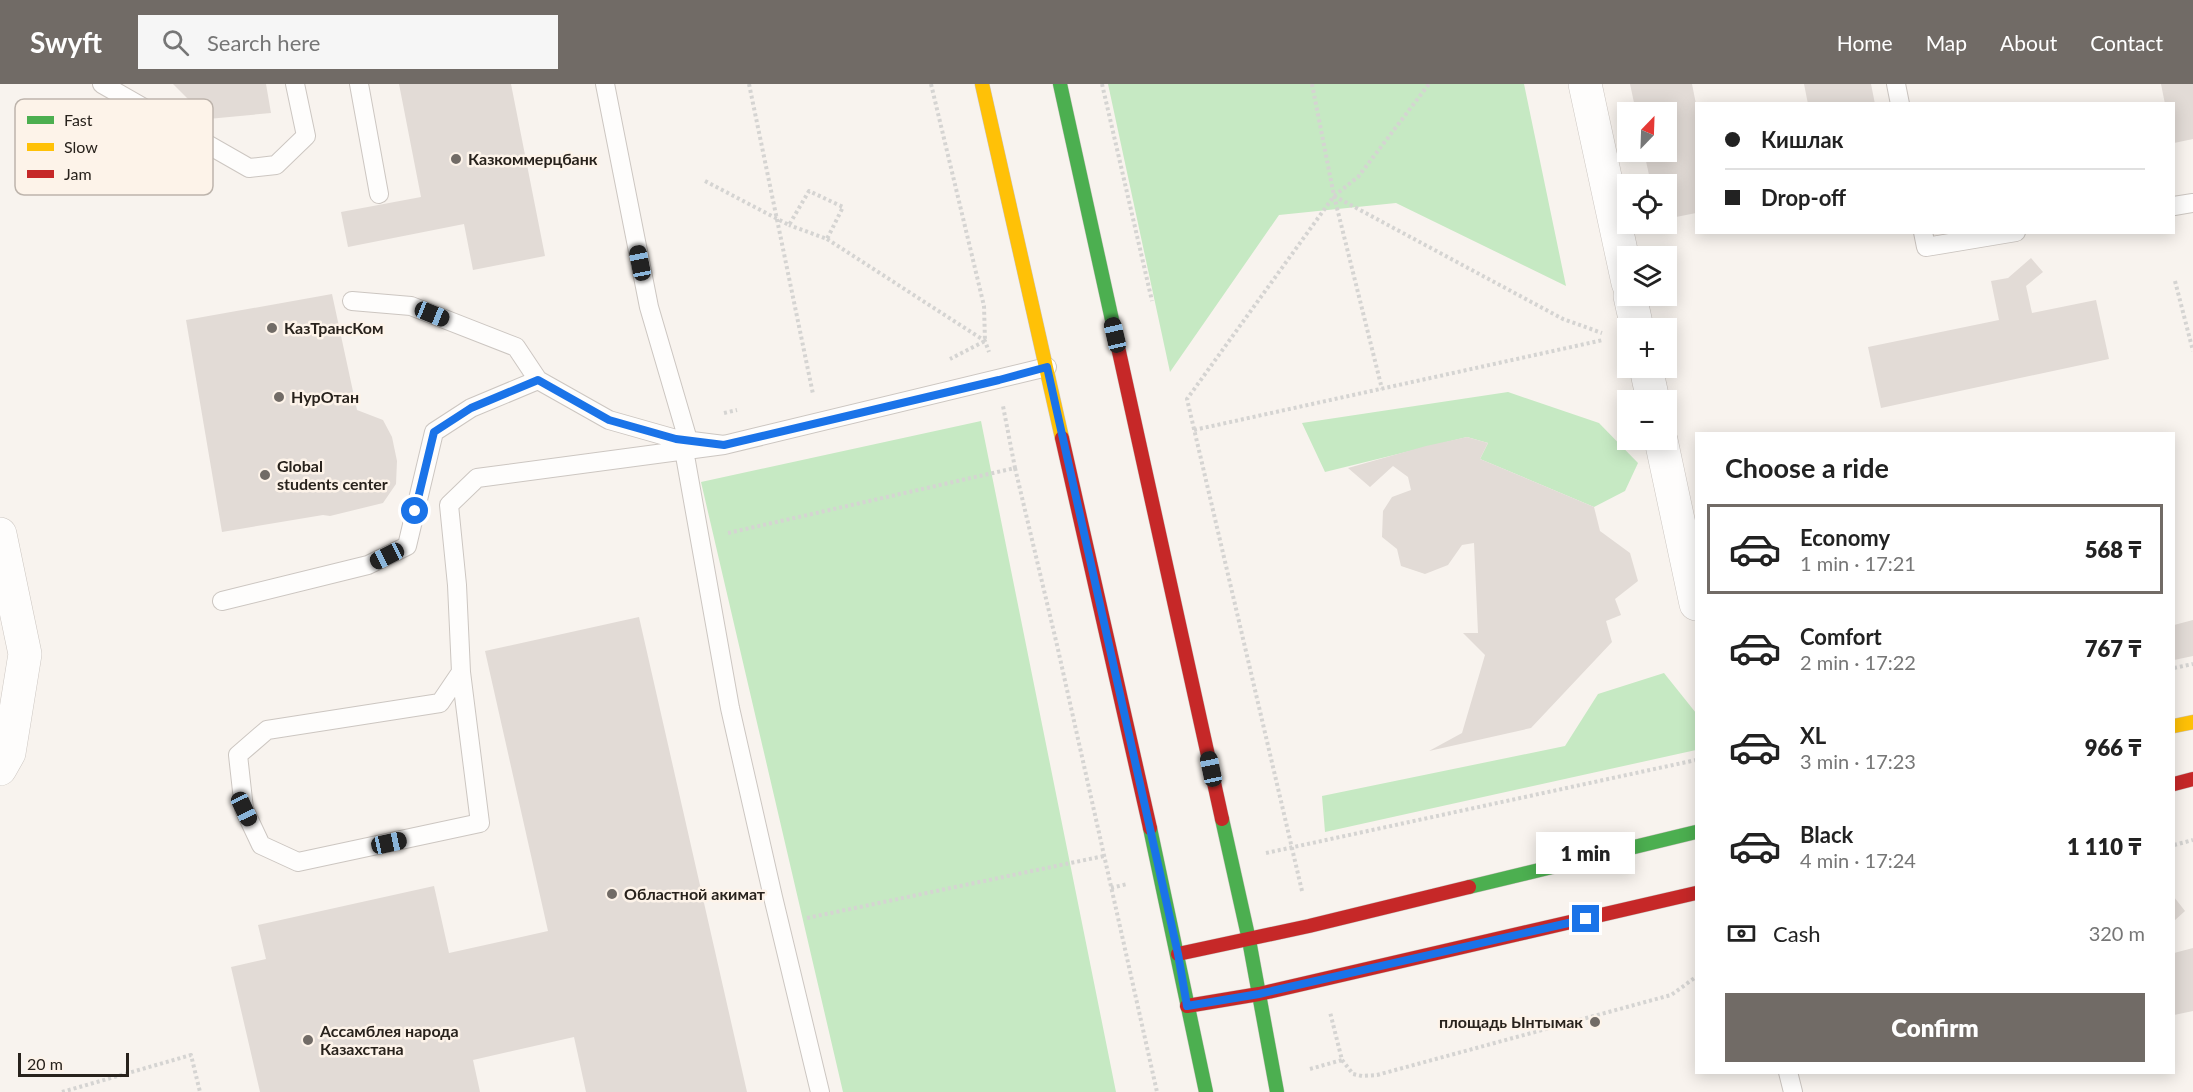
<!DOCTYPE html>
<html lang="en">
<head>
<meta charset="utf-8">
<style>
	body { margin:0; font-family:Lato,sans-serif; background:#f6f6f6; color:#222; height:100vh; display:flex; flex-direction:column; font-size:22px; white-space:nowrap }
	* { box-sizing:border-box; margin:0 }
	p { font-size:20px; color:#767676 }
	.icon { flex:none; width:33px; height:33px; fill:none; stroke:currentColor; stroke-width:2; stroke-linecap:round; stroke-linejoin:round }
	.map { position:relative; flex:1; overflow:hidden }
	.drawer { position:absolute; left:1695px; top:348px; width:480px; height:642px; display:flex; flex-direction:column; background:#fff; border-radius:0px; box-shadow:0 3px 15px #0003 }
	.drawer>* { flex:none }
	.banner { position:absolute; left:1695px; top:18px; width:480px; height:132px; border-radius:0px; box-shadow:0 3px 15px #0003; display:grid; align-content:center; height:132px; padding:0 30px; background:#fff }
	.needle { width:39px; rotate:23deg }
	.tools { position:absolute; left:1617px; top:18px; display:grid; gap:12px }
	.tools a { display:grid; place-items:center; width:60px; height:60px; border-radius:0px; background:#fff; box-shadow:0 3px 15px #0003; font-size:30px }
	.scale { position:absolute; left:18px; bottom:15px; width:111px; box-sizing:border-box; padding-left:6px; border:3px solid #28221c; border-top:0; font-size:16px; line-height:21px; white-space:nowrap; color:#28221c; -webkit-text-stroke:4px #fdf3e9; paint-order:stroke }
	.end { position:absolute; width:27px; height:27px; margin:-14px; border:8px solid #1a73e8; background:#fff; box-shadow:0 0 0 3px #fff }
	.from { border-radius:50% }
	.bubble { position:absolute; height:42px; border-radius:0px; background:#fff; box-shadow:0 3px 15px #0003; font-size:20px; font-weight:800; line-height:42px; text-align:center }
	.car { position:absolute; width:18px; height:36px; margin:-18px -9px; border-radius:8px; box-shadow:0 0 4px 2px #0007; background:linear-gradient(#222 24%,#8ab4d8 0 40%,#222 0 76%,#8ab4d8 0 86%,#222 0) }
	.banner b { display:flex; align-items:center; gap:21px; height:57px; font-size:22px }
	.banner b+b { border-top:2px solid #e0e0e0 }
	.banner i { width:15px; height:15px; background:#222 }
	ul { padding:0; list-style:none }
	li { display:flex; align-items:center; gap:18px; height:90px; margin:0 12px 9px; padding:0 18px; border:3px solid transparent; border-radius:0px }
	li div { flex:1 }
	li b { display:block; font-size:22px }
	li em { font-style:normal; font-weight:800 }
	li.on { border-color:#716b66 }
	li>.icon { width:54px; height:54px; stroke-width:1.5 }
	h2 { padding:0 30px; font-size:27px; line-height:72px }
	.pay { display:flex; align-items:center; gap:15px; height:66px; padding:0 30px; font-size:22px }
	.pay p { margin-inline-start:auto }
	.primary-button { display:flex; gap:12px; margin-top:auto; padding:12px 30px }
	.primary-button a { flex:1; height:69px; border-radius:0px; background:#716b66; color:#fff; font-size:24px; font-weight:800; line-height:69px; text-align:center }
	header { display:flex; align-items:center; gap:36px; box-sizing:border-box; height:84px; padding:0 30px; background:#716b66; color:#fff }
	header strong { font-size:28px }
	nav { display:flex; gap:33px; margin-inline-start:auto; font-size:21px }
	.search { width:420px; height:54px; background:#f6f6f6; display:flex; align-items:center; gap:15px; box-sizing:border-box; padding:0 21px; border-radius:0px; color:#767676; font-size:22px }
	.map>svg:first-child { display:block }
	.green { fill:#c6e9c3 }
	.building { fill:#e2dbd6 }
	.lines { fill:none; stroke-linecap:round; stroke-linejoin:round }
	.lane-casing { stroke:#ccc6c1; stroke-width:20 }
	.street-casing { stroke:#ccc6c1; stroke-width:34 }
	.fast-casing { stroke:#ccc6c1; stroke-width:15 }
	.slow-casing { stroke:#ccc6c1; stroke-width:15 }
	.jam-casing { stroke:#ccc6c1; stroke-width:15 }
	.path { stroke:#d5d4d2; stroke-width:4; stroke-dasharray:3 3; stroke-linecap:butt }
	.lane { stroke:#fefdfc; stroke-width:18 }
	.street { stroke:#fefdfc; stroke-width:33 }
	.fast { stroke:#4caf50; stroke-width:14 }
	.slow { stroke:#ffc107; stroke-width:14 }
	.jam { stroke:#c62828; stroke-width:14 }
	.route { stroke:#1a73e8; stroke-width:8 }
	.poi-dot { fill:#716b66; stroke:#fdf3e9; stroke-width:2 }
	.labels { text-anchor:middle; stroke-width:5; stroke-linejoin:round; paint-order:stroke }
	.poi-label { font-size:16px; font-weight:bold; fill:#28221c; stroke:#fdf3e9; text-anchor:start }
	.key { fill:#fdf3e9; stroke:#bdb4ac; stroke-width:1.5 }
	.key-label { font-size:16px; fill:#28221c }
</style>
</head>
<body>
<header>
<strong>Swyft</strong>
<div class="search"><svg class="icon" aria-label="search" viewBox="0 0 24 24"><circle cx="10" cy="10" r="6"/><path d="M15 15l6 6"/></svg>Search here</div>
<nav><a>Home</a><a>Map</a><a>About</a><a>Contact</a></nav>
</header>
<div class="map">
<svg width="2193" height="1008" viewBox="0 0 2193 1008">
	<rect width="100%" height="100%" fill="#f8f3ee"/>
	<!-- green -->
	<path class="green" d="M1108,0H1524L1566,202L1396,119L1279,131L1170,288Z
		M1508,308L1599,339L1638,379L1625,407L1594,423L1480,375L1488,359L1467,353L1325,388L1302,339Z
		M981,337L1116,1008H843L701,398Z
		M1664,589L1696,629V666L1325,748L1322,712L1565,662L1598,610Z"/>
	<!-- building -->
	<path class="building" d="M173,0H266L271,29L208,35Z
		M399,0H511L545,172L473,186L464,140L348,163L341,128L421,113Z
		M1630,0H1692L1696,20V129L1666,135V100H1651L1644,68H1666V28H1636Z
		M1804,0H1871L1875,20H1808Z
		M2161,0H2193V55L2174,59V20H2165Z
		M2031,174L2043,188L2026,202L2032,229L2096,216L2109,275L1881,324L1868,263L1999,236L1991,197L2008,194Z
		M332,210L357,326L383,336L392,353L397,377L396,400L383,419L330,432L323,431L222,448L186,236Z
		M1467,353L1488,359L1480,375L1594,423L1600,447L1630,469L1638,497L1615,515L1621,531L1606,537L1612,558L1531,644L1429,667L1462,649L1485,571L1463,549H1478L1474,459L1462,461L1448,481L1425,490L1401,482L1397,465L1382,453L1383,427L1392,413L1411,406L1408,393L1393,382L1370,403L1348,384L1426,362Z
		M639,533L747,1008H586L574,953L473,976L480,1008H260L231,883L266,875L258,841L434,802L449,869L548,847L485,567Z
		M2193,536V572L2174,576V541Z
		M2174,813L2185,827L2174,837Z
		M2193,864V927L2174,931V869Z"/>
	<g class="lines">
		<defs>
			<path id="lane" d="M102,0L249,84L276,81L306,52L295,0
				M359,0L379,110
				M605,0L649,223L688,356L684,366L730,624L773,813L820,1008
				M1896,0L1900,20
				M2174,122L2193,119
				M1923,148L1926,163L2016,148
				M352,217L411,222L516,263L538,296L609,336L676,355L724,361L1047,283
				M222,517L368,481L407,462L434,348L471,324L538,296
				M461,588L480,739L298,778L261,761L244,725L238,671L267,646L440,619L461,588L457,501L449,421L477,394L724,361
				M1788,988L1793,1008"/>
			<path id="street" d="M1585,0L1628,199
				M1630,212L1637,244
				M1646,284L1653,316
				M1661,356L1696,520
				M0,450L25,570L9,669L0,685"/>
			<path id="fast" d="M1060,0L1116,254
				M1222,735L1249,856L1277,1008
				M1150,744L1206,1008
				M1469,803L1696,748"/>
			<path id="slow" d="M982,0L1062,354
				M2174,642L2193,638"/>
			<path id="jam" d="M1116,254L1222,735
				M1062,354L1150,744
				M2174,700L2193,695
				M1178,870L1309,842L1469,803
				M1187,922L1259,910L1696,809"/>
		</defs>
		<!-- lane casing -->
		<use href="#lane" class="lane-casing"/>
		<!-- street casing -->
		<use href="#street" class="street-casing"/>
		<!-- fast casing -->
		<use href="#fast" class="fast-casing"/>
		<!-- slow casing -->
		<use href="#slow" class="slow-casing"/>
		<!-- jam casing -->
		<use href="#jam" class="jam-casing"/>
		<!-- path -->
		<path class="path" d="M749,0L813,310
			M931,0L984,222L985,257L950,275
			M1102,0L1152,217
			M1312,0L1334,112L1382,305
			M705,97L789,141L809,107L843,123L827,155L789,141
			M1334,112L1563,235L1602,249
			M827,155L985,257L989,268
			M2175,197L2193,267
			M724,329L737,326
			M1194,346L1603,256
			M1015,384L1057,561L1157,1008
			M728,449L1015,384L1003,322
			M2174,584L2193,580
			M2174,761L2193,756
			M1266,769L1696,676
			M1111,804L1127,800
			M1302,807L1187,315L1334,112L1358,93L1429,0
			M807,834L1104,772
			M1342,976L1353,990L1362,992L1377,991L1671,911L1696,893
			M1310,985L1342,976L1330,928
			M62,1008L191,971L200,1008"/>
		<!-- lane -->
		<use href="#lane" class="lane"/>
		<!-- street -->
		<use href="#street" class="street"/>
		<!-- fast -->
		<use href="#fast" class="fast"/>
		<!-- slow -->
		<use href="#slow" class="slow"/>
		<!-- jam -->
		<use href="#jam" class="jam"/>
	</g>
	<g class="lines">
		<!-- route -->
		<path class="route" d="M415,427L434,348L471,324L538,296L609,336L676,355L724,361L999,296L1047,283L1178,870L1187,922L1259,910L1586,835"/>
	</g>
	<!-- markers -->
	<g class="poi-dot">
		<circle cx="456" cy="75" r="6"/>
		<circle cx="272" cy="244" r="6"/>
		<circle cx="279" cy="313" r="6"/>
		<circle cx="265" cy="391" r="6"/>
		<circle cx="612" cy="810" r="6"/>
		<circle cx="1595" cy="938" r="6"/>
		<circle cx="308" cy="956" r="6"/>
	</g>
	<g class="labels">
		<!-- poi labels -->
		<g class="poi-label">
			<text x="468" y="81">Казкоммерцбанк</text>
			<text x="284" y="250">КазТрансКом</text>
			<text x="291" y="319">НурОтан</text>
			<text x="277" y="388">Global<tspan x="277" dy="18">students center</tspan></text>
			<text x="624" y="816">Областной акимат</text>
			<text x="1583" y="944" text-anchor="end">площадь Ынтымак</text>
			<text x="320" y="953">Ассамблея народа<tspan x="320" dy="18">Казахстана</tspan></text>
		</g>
	</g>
	<!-- legend -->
	<rect x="15" y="15" width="198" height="96" rx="9" class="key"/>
	<rect x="27" y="32" width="27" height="8" fill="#4caf50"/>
	<rect x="27" y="59" width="27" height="8" fill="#ffc107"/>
	<rect x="27" y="86" width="27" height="8" fill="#c62828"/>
	<g class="key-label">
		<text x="64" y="42">Fast</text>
		<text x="64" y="69">Slow</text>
		<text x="64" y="96">Jam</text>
	</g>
</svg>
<div class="tools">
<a><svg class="needle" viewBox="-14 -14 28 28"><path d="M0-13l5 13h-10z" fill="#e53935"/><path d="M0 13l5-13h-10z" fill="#767676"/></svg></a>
<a><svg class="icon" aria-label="locate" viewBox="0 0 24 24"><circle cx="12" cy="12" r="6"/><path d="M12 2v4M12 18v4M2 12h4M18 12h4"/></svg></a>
<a><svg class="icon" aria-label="layers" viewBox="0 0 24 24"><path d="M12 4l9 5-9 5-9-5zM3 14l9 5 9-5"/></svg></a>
<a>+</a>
<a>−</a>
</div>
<div class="scale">20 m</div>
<i class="end from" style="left:415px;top:427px"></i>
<i class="end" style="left:1586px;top:835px"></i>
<div class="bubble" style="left:1536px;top:748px;width:99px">1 min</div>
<i class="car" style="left:640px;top:179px;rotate:349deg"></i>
<i class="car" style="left:432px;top:230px;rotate:112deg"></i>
<i class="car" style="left:1115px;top:251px;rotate:347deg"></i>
<i class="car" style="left:387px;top:472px;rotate:243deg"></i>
<i class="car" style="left:1211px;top:685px;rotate:348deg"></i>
<i class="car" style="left:244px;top:725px;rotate:155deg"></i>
<i class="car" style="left:389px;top:759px;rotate:78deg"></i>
<div class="banner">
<b><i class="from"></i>Кишлак</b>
<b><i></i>Drop-off</b>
</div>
<section class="drawer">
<h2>Choose a ride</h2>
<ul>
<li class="on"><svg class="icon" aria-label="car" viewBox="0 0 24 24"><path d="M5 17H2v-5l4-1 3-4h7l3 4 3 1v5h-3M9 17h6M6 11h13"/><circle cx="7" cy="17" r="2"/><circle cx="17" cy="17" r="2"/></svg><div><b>Economy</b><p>1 min · 17:21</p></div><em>568 ₸</em></li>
<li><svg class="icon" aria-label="car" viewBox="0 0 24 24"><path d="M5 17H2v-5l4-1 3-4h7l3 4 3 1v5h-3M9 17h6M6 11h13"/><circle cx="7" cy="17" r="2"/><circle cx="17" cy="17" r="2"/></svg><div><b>Comfort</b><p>2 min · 17:22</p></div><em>767 ₸</em></li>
<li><svg class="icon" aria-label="car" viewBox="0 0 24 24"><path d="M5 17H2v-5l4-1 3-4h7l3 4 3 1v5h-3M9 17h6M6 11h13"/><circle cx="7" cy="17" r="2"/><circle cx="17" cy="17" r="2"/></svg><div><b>XL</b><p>3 min · 17:23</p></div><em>966 ₸</em></li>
<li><svg class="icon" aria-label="car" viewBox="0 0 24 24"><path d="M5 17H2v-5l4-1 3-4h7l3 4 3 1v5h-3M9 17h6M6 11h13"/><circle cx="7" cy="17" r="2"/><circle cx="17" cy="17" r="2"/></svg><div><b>Black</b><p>4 min · 17:24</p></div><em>1 110 ₸</em></li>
</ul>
<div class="pay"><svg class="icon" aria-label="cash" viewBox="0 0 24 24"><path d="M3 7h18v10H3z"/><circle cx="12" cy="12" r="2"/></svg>Cash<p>320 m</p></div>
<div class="primary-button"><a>Confirm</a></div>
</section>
</div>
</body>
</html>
